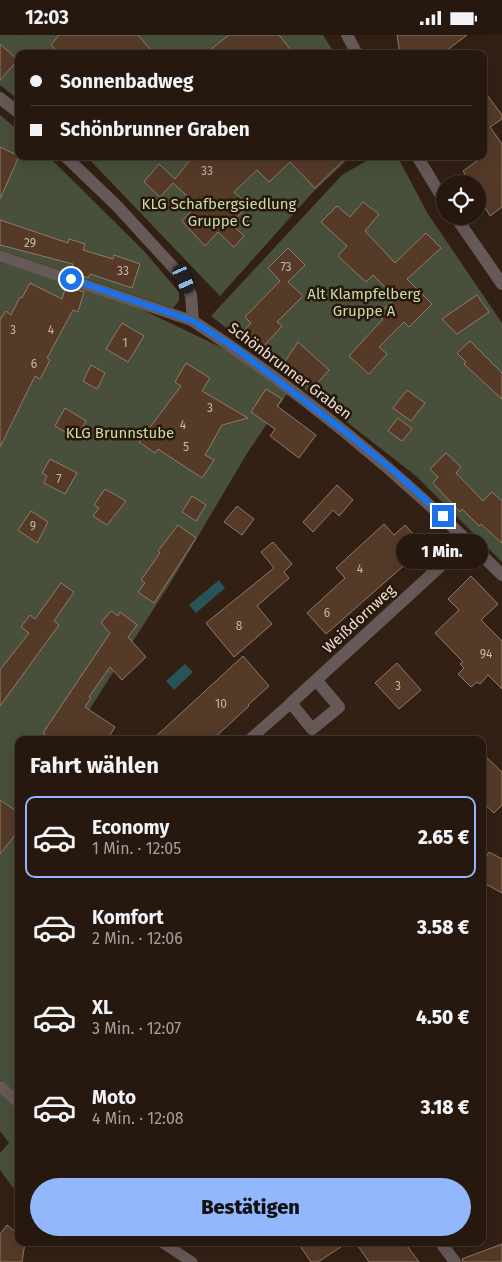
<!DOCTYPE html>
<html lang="de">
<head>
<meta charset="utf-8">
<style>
	body { margin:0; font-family:"Fira Sans",sans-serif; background:#32251d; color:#f1f3f6; height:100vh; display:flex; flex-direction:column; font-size:19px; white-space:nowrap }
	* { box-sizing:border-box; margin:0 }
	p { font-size:16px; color:#a4a09e }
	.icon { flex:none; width:28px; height:28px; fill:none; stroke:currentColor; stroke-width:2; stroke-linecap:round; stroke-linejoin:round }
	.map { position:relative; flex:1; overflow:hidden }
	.panel { position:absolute; left:15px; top:701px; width:471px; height:510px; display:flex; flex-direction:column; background:#26180f; border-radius:10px; box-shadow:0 5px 20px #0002,0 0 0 1px #42372f }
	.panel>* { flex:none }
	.hud { position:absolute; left:15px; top:15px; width:472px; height:110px; border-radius:10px; box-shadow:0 5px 20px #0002,0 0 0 1px #42372f; display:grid; align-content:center; height:110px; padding:0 15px; background:#26180f }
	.buttons { position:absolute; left:436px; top:140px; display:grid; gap:10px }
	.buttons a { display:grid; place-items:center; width:50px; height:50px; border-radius:50%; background:#26180f; box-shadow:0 5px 20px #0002,0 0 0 1px #42372f; font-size:25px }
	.end { position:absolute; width:22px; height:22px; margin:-11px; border:6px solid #1a73e8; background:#fff; box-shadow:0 0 0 2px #fff }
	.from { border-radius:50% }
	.bubble { position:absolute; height:35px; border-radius:18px; background:#26180f; box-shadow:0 5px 20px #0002,0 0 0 1px #42372f; font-size:16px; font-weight:800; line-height:35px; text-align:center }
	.car { position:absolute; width:15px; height:30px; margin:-15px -8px; border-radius:6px; box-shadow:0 0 4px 1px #0007; background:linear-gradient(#222 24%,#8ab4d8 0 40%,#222 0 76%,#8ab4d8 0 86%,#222 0) }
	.hud b { display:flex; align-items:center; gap:18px; height:48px; font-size:19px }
	.hud b+b { border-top:1px solid #42372f }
	.hud i { width:12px; height:12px; background:#f1f3f6 }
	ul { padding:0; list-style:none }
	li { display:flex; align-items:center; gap:15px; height:82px; margin:0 10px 8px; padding:0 5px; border:2px solid transparent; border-radius:10px }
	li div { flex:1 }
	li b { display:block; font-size:19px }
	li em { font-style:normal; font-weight:800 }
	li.current { border-color:#93b7fd }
	li>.icon { width:45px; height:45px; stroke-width:1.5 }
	h2 { padding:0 15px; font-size:22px; line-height:60px }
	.primary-button { display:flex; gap:10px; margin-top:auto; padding:10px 15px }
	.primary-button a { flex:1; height:58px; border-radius:30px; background:#93b7fd; color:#111; font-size:20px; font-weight:800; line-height:58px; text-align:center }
	.status { display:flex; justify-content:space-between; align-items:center; height:35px; padding:0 25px; background:#26180f; direction:ltr }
	.status svg { height:14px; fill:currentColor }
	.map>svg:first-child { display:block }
	.green { fill:#48503b }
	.water { fill:#285357 }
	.building { fill:#553a28; stroke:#907a6b }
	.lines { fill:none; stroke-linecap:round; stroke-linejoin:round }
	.lane { stroke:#665a59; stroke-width:11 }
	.street { stroke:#665a59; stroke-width:12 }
	.route { stroke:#1a73e8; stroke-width:6 }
	.labels { text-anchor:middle; stroke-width:5; stroke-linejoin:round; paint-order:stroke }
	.number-label { font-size:12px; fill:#c5b5aa }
	.park-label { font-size:15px; fill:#c9dfa7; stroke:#28170b }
	.street-label { font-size:15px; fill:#eaded6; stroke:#28170b }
</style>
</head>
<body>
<div class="status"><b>12:03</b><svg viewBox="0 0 49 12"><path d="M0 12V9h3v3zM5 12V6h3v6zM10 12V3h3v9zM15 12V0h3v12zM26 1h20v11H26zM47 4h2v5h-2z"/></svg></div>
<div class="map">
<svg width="502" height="1227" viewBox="0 0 502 1227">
	<rect width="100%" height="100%" fill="#322014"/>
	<!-- green -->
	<path class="green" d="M0,0H323L335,19H19V65L0,50Z
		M0,80L19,96V121H48L144,216L179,257V266L173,273L0,215Z
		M86,121H341L345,127L313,157L220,261Z
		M375,121H397L428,179L502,288V527L416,441L211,281L342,140Z
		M0,227L122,265L237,320L287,359L246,420L174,542L70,705H19V1063L0,1044Z
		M0,1058L19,1077V1161L0,1135V1118L9,1108L0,1096Z"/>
	<!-- water -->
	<path class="water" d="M219,545L225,553L196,578L189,570Z
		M185,629L193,637L174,655L166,646Z"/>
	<!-- building -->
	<path class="building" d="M59,0H138L154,19H61L51,10Z
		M229,0H279L294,19H205Z
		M397,0H467L442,19H400Z
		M0,9L18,25L0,45Z
		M484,56L502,80V84L490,92L502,109V172L490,181L478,160V149H471L463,136L484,121Z
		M0,112L19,121L0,164Z
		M193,121H348L315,153L290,127L269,147L257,135L234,157L249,170L231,188L244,201L234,212L218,197L205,211L182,186L197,170L173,148L160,162L144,147L159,129L175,144Z
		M363,167L379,179L365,196L395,228L426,198L441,213L407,244L432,269L409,292L404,287L379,312L387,319L369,339L349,321L383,284L381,283L388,275L385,273L396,263L373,240L366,247L338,221L347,211L321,187L337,171L350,182Z
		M0,185L68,208L69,204L85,209L83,215L113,224L114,220L140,229L132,253L90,239L88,243L70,237L73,229L0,210Z
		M288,213L305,230L288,247L303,261L277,287L282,291L260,315L242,298L251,288L245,282L280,246L268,233Z
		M30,248L62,264L66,251L84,257L78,277L73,275L47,323L50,325L40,344L35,341L0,412V285L6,276L11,280L20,262L22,263Z
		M477,260L489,277L457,299L442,284Z
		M122,288L144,301L128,327L106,314Z
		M470,306L502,338V364L464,329L466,327L457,318Z
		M298,307L329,335L313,353L284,328Z
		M186,328L210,343L202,356L248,383L222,390L205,420L214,425L202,443L158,414L155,418L139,407L181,351L175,347Z
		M91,330L105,338L97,354L83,346Z
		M266,354L282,364L277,371L316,400L299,423L270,401L275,394L251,377Z
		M407,355L425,368L411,386L393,373Z
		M65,373L86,386L76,403L55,391Z
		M398,383L412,394L402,406L388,396Z
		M446,418L461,432L456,438L483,466L492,457L502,466V508L481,489L479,491L462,474L460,477L433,448L438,442L430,434Z
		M50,424L77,438L65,459L44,448L47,441L42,438Z
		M337,450L353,465L339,481L333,475L313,497L303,487Z
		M105,454L126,466L107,490L93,481L99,473L94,470Z
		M192,461L206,470L196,486L182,477Z
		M237,471L254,484L242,500L224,487Z
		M31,476L48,487L37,508L18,495Z
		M384,489L394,500L405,490L425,512L326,599L307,578L345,543L336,533Z
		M178,490L196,503L154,568L138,557L145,548L141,545L160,518L158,516Z
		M273,507L292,529L284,537L289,543L257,571L272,589L234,622L206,588L274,533L261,517Z
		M471,541L498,569L481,585L502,606V654L488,640L480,649L477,647L471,652L458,639L464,633L460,629L463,627L435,598L459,575L448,564Z
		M61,548L74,557L54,586L59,590L0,671V635L29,598L21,592L30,580L35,584Z
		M111,576L118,581L120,577L137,590L128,602L146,622L122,645L110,632L89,662L91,663L85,672L115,692L107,705H52L43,698L110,598L101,588Z
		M243,621L269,651L248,670L249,671L212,705H152Z
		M397,628L421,655L399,674L375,648Z
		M482,718L502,737V770L494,778L482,767Z
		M0,765L19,778V795L0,819Z
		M489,817L502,824V858L482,847V828Z
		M7,1190L19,1200V1208H25L22,1227H0V1199Z
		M298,1208H347L318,1227H311Z
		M356,1208H405L419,1227H369Z
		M502,1209V1227H463L462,1224Z"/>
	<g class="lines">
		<!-- lane -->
		<path class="lane" d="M0,221L193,286
			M249,705L291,668
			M0,1051L19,1069
			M163,1208L192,1227"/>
		<!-- street -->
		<path class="street" d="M347,0L357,19
			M0,63L19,78
			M65,121L117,171L184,244L191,260L193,286C305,359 408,445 502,540
			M417,121L445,167
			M455,181L502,249
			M316,645L339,672L312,694L291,668L468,506
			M441,1208L455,1227"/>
	</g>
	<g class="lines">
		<!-- route -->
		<path class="route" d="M71,244L193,286L238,315L348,399L395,437L443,481"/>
	</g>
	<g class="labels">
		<!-- number labels -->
		<g class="number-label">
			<text x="207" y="140">33</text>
			<text x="30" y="212">29</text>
			<text x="286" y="236">73</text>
			<text x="123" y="240">33</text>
			<text x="13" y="299">3</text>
			<text x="51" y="299">4</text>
			<text x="125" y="312">1</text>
			<text x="34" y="333">6</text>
			<text x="210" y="377">3</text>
			<text x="183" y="394">4</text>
			<text x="186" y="416">5</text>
			<text x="59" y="448">7</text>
			<text x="33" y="495">9</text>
			<text x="360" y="538">4</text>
			<text x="327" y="582">6</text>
			<text x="239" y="595">8</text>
			<text x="486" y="623">94</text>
			<text x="398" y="655">3</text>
			<text x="221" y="673">10</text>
		</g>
		<!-- park labels -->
		<g class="park-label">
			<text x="219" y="174">KLG Schafbergsiedlung<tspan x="219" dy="17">Gruppe C</tspan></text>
			<text x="364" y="264">Alt Klampfelberg<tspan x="364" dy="17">Gruppe A</tspan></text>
			<text x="120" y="403">KLG Brunnstube</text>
		</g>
		<!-- street labels -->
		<g class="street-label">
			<text transform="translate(290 336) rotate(37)" y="5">Schönbrunner Graben</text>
			<text transform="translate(359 584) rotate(-43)" y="5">Weißdornweg</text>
		</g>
	</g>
</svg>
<div class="buttons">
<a><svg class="icon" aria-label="locate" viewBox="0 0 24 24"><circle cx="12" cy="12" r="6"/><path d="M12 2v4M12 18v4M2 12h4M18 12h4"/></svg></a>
</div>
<i class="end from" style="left:71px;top:244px"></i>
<i class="end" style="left:443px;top:481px"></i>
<div class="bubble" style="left:396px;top:499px;width:92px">1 Min.</div>
<i class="car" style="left:184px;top:244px;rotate:156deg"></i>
<div class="hud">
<b><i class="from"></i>Sonnenbadweg</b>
<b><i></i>Schönbrunner Graben</b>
</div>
<section class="panel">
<h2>Fahrt wählen</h2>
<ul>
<li class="current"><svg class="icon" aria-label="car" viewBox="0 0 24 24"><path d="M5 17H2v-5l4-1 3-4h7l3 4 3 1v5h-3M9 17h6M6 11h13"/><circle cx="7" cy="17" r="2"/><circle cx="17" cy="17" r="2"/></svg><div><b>Economy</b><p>1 Min. · 12:05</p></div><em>2.65 €</em></li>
<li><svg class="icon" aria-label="car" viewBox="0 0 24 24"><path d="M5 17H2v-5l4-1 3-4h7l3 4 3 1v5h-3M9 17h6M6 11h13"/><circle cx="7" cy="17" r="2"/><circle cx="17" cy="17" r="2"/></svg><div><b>Komfort</b><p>2 Min. · 12:06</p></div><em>3.58 €</em></li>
<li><svg class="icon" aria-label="car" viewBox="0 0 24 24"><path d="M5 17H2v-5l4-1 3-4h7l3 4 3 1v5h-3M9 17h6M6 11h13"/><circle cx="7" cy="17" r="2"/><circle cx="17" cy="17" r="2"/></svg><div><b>XL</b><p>3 Min. · 12:07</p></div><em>4.50 €</em></li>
<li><svg class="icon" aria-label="car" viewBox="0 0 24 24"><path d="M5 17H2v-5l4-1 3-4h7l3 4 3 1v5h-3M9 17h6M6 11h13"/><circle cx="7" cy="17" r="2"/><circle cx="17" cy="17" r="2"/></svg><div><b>Moto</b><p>4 Min. · 12:08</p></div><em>3.18 €</em></li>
</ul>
<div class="primary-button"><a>Bestätigen</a></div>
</section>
</div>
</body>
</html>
